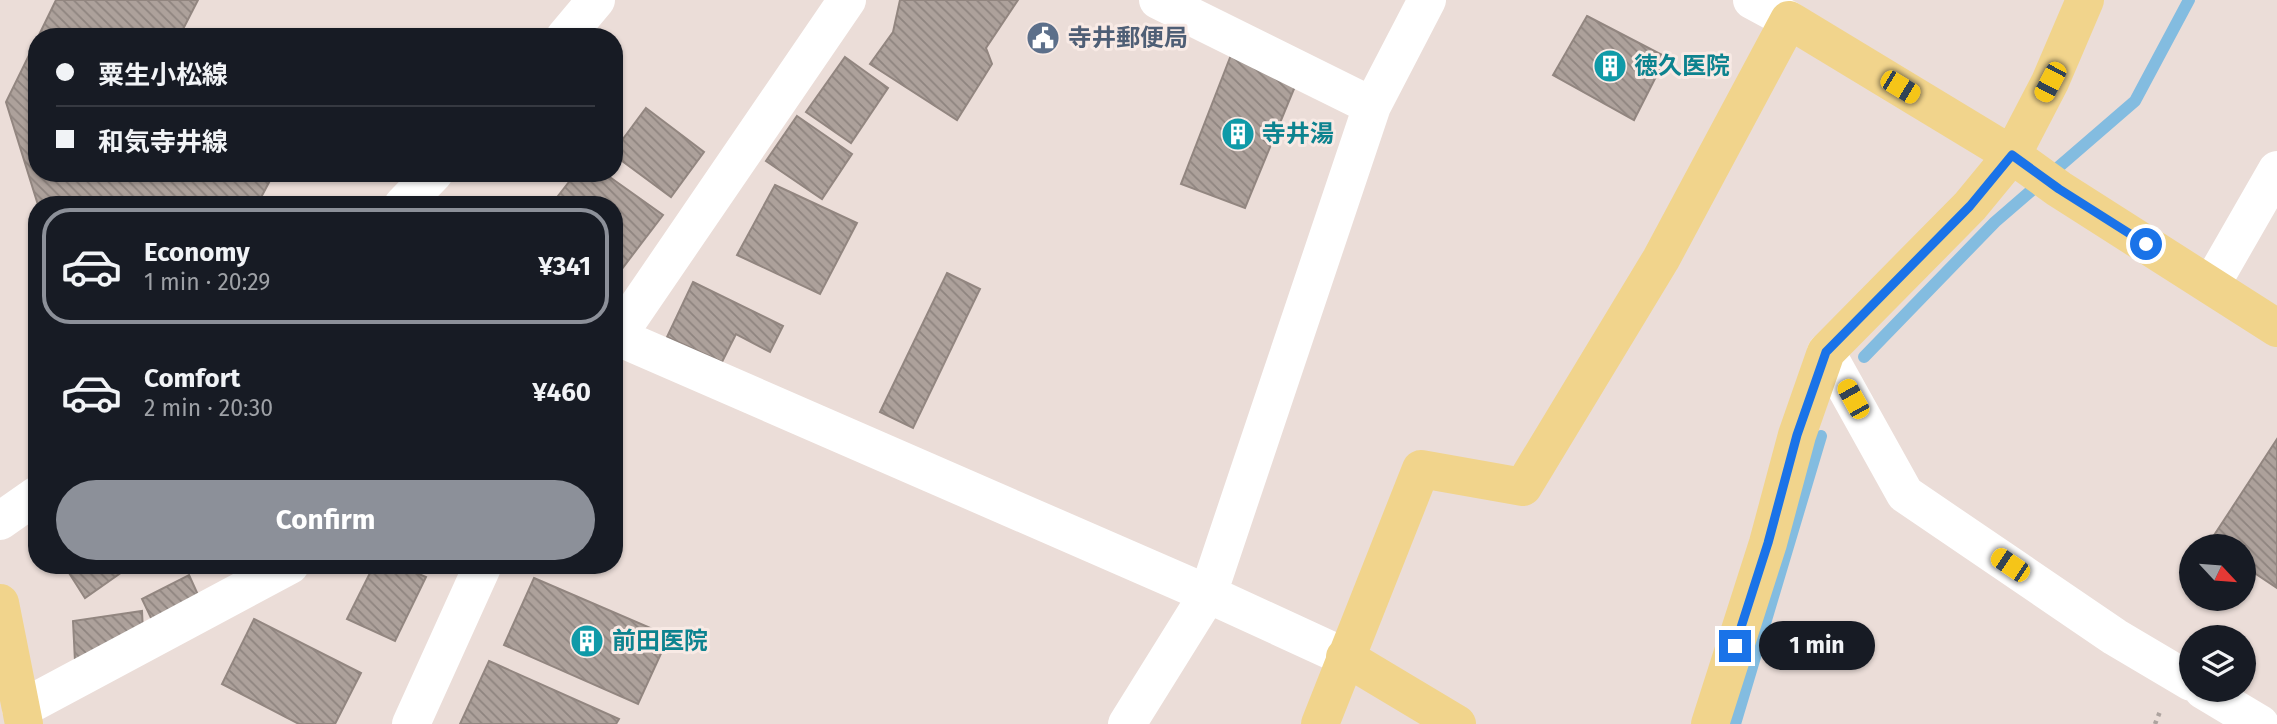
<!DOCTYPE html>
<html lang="en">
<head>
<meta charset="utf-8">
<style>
	body { margin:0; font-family:"Fira Sans","Noto Sans JP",sans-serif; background:#242831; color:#f1f3f6; height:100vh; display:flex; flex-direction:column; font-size:26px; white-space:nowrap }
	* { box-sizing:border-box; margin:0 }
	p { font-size:23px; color:#9ea1a6 }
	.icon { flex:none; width:38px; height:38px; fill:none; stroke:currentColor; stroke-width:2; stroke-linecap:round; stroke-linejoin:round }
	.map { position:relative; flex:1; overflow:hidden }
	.details { position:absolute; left:28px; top:196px; width:595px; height:378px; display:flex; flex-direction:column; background:#171b24; border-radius:28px; box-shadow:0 2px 5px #0004 }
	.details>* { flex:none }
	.hud { position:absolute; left:28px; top:28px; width:595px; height:154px; border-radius:28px; box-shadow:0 2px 5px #0004; display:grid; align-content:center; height:154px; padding:0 28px; background:#171b24 }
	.needle { width:46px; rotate:116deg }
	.buttons { position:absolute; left:2179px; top:534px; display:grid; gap:14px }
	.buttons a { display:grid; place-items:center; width:77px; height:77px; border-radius:50%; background:#171b24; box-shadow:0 2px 5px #0004; font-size:35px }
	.end { position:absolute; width:32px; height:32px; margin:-16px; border:9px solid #1a73e8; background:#fff; box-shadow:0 0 0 4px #fff }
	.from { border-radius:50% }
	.bubble { position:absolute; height:49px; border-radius:24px; background:#171b24; box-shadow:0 2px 5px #0004; font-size:23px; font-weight:700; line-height:49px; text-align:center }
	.car { position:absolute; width:21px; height:42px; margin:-21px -10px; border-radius:9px; box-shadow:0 0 5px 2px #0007; background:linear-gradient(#f5c518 24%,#345 0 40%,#f5c518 0 76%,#345 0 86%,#f5c518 0) }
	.hud b { display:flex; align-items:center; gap:24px; height:66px; font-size:26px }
	.hud b+b { border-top:2px solid #363941 }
	.hud i { width:18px; height:18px; background:#f1f3f6 }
	ul { padding:12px 0 0; list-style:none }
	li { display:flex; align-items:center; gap:21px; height:116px; margin:0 14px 10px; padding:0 14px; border:4px solid transparent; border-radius:28px }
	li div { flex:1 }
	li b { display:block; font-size:26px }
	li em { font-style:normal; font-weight:700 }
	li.current { border-color:#8c9099 }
	li>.icon { width:63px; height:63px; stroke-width:1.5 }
	.button { display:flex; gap:14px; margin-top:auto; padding:14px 28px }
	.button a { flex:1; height:80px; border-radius:42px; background:#8c9099; color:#fff; font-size:28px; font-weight:700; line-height:80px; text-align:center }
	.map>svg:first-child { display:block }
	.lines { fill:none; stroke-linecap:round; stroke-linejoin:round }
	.stream { stroke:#83bce0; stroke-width:12 }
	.building { fill:url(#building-back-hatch); stroke:#928680; stroke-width:2 }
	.path { stroke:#ada39f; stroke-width:4.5; stroke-dasharray:3.5 5; stroke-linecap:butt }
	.minor { stroke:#fff; stroke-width:38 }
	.major { stroke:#f1d48c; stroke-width:38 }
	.route { stroke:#1a73e8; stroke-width:9 }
	.labels { text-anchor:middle; stroke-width:6; stroke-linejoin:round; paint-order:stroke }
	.service-label { font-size:24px; font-weight:bold; fill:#4e5e75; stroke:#f8eae5; text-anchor:start }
	.culture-label { font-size:24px; font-weight:bold; fill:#0d838f; stroke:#f8eae5; text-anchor:start }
</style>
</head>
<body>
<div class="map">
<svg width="2277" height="724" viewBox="0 0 2277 724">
	<defs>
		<pattern id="building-back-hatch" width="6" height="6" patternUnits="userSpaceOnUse" patternTransform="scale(1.75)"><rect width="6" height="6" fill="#ada19b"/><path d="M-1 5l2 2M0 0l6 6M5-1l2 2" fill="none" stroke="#8e847f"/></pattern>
	</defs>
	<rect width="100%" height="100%" fill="#ebddd8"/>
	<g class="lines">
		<!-- stream -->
		<path class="stream" d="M1864,357L1995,222L2135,101L2189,0
			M1735,724L1821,436"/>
	</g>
	<!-- building -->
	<path class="building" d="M56,0H198L179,37H38Z
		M900,0H1018L986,48L992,64L957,120L870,64L893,32Z
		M1587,16L1666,57L1634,120L1553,75Z
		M37,39V173H274L257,205H38L6,102Z
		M1231,55L1296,84L1245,208L1181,184Z
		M845,57L888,88L851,143L806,112Z
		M646,108L704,152L671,197L614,155V151Z
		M797,116L852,154L822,199L766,161Z
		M576,173H604L663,215L615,278L614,205H551Z
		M775,185L857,223L820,294L737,255Z
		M947,273L980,289L913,428L880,412Z
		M693,282L783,326L770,352L736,334L722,362L667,337Z
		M2277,439V588L2244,566V546H2214L2209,543Z
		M64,565H132L85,598Z
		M374,565H398L426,577L395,641L347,619Z
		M189,575L208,617L161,639L142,599Z
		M534,578L669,636L638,704L504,645Z
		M142,611L144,653L76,681L73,621Z
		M254,619L361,673L335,724H299L222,684Z
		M489,661L619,719L616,724H460Z"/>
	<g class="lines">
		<!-- path -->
		<path class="path" d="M2155,724L2161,709"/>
		<!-- minor -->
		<path class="minor" d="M1158,0L1372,106
			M1752,0L1789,20
			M565,37L596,0
			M403,205L434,173
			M2211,285L2277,170
			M618,337L1208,594L1345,657
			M614,341L847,0
			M1826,352L1905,494L2115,637L2191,682
			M0,521L37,495
			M2203,690L2260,724
			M21,709L290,565
			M411,724L483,565
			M1127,724L1208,594L1372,106L1427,0"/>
		<!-- major -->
		<path class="major" d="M0,603L24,724
			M1345,657L1457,724
			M1320,724L1421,469L1523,487L1661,259L1789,20L2012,155L2059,189L2277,328
			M1710,724L1768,543L1797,435L1826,352L1970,206L2012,155L2050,82L2085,0"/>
	</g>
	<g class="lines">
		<!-- route -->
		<path class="route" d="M1735,646L1768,543L1797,435L1826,352L1970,206L2012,155L2059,189L2146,244"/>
	</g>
	<!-- icons -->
	<defs>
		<symbol id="civic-disc" viewBox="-11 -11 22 22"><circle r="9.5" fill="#5c6f8a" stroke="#f8eae5"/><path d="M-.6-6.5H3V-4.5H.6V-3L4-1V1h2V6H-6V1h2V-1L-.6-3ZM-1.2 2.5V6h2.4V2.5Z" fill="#fff"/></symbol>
		<symbol id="building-disc" viewBox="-11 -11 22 22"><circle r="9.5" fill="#0f9aa8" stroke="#f8eae5"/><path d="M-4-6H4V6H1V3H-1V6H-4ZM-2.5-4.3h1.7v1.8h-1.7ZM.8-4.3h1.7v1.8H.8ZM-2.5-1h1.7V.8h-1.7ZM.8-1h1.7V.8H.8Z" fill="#fff"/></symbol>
	</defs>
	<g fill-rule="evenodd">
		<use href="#civic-disc" x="1024" y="19" width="38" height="38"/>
		<use href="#building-disc" x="1591" y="47" width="38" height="38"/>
		<use href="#building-disc" x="1219" y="115" width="38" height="38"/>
		<use href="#building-disc" x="568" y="622" width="38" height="38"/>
	</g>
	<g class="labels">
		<!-- service labels -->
		<g class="service-label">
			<text x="1068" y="46">寺井郵便局</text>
		</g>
		<!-- culture labels -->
		<g class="culture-label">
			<text x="1634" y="74">徳久医院</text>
			<text x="1262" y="142">寺井湯</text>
			<text x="612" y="649">前田医院</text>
		</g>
	</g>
</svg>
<div class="buttons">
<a><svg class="needle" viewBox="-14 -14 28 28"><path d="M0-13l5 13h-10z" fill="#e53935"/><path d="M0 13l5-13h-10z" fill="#9ea1a6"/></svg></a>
<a><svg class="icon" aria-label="layers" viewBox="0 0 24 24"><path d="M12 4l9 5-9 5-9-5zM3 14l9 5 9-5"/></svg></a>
</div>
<i class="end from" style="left:2146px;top:244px"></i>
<i class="end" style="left:1735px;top:646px"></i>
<div class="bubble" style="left:1759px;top:621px;width:116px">1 min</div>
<i class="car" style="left:2050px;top:82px;rotate:208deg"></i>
<i class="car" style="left:1900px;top:87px;rotate:121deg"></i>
<i class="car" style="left:1853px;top:399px;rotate:331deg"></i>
<i class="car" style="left:2010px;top:565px;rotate:304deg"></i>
<div class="hud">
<b><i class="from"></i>粟生小松線</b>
<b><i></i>和気寺井線</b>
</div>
<section class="details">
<ul>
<li class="current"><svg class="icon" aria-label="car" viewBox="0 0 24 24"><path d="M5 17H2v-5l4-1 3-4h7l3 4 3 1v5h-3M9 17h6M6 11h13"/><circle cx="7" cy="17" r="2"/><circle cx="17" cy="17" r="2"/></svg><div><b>Economy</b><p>1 min · 20:29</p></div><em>¥341</em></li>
<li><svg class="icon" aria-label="car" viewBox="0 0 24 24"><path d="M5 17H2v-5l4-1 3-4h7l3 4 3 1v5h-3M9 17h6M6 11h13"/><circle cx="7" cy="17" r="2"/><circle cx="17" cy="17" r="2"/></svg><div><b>Comfort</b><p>2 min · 20:30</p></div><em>¥460</em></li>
</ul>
<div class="button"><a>Confirm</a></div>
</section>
</div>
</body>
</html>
